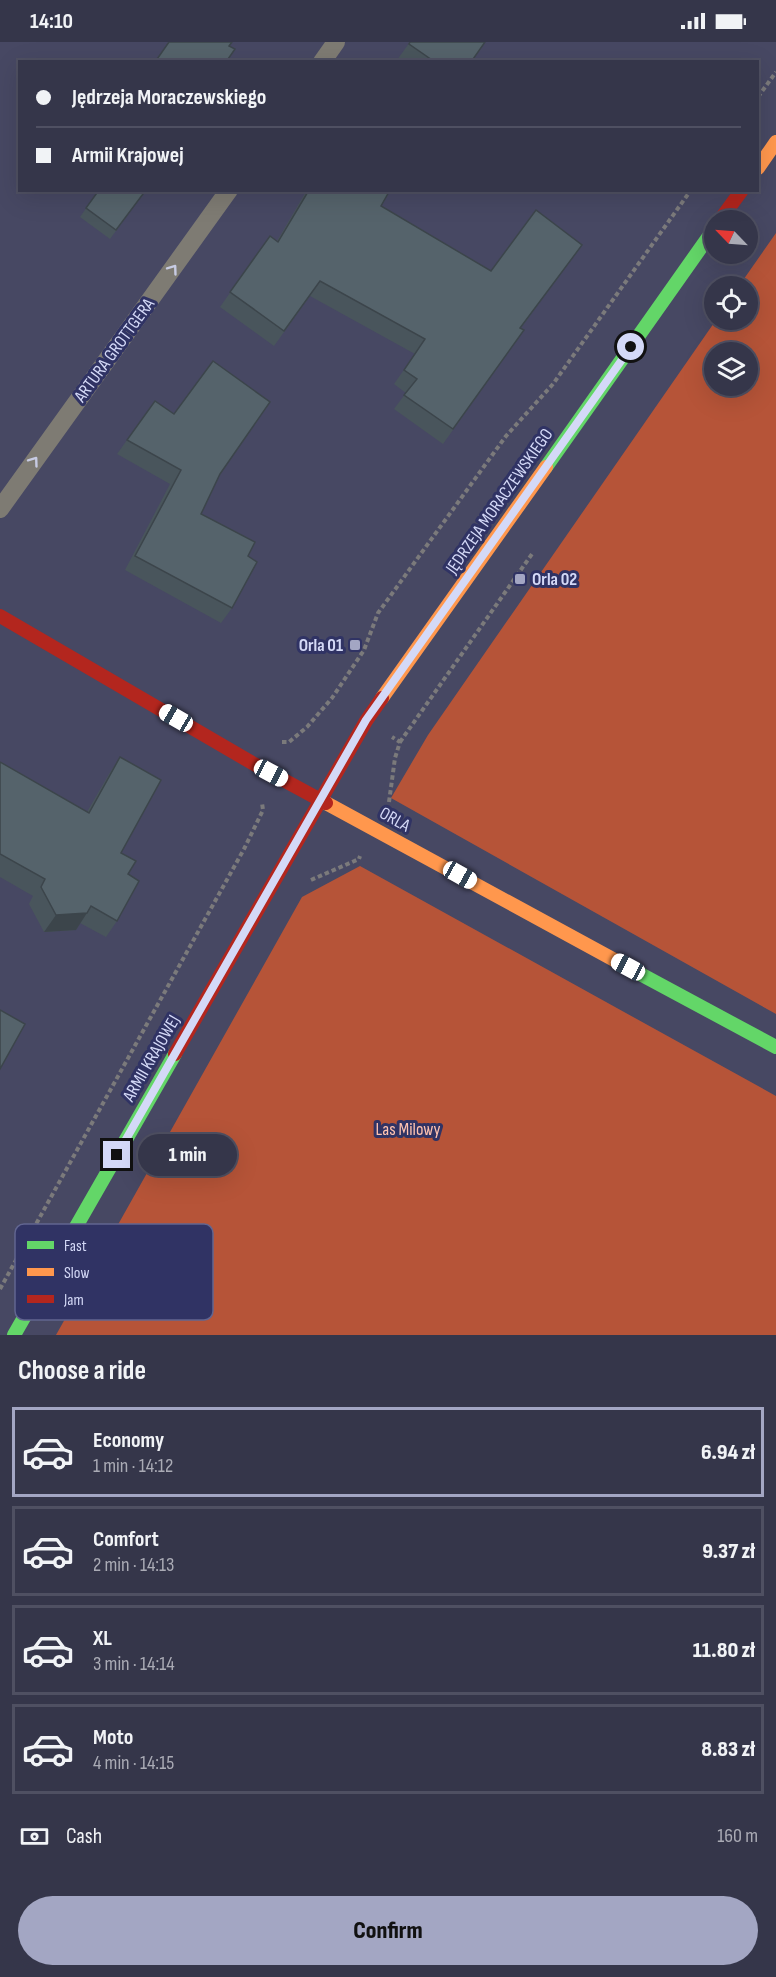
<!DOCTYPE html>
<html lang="en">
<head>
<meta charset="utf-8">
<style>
	body { margin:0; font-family:"Sofia Sans Condensed",sans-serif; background:#404154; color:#f1f3f6; height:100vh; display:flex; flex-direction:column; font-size:22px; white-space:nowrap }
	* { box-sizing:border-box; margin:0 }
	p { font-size:20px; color:#aaabb5 }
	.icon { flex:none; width:33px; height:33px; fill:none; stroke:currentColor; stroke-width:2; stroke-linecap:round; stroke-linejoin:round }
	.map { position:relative; height:1293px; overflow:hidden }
	.sheet { display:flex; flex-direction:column; background:#35364a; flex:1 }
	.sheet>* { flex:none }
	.guide { position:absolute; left:18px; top:18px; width:741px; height:132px; border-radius:0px; box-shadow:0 6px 24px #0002,0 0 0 2px #4f5062; display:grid; align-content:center; height:132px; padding:0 18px; background:#35364a }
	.needle { width:39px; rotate:295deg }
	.tools { position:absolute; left:704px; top:168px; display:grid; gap:12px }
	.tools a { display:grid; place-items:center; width:54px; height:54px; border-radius:50%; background:#35364a; box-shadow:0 6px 24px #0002,0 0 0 2px #4f5062; font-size:30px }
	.end { position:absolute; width:27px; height:27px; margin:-14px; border:8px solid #d4d9f7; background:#111; box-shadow:0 0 0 3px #111 }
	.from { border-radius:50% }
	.bubble { position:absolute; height:42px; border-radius:21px; background:#35364a; box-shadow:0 6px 24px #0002,0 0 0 2px #4f5062; font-size:20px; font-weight:800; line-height:42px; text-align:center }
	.car { position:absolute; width:18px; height:36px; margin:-18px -9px; border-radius:8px; box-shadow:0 0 4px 2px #0007; background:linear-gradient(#fff 24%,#345 0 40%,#fff 0 76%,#345 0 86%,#fff 0) }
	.guide b { display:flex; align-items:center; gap:21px; height:57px; font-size:22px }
	.guide b+b { border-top:2px solid #4f5062 }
	.guide i { width:15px; height:15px; background:#f1f3f6 }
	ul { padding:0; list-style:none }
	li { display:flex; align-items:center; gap:18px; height:90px; margin:0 12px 9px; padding:0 6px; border:3px solid #4f5062; border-radius:0px }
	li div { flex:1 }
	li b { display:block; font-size:22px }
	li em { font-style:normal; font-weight:800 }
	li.selected { border-color:#a3a6c3 }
	li>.icon { width:54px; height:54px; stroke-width:1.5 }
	h2 { padding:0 18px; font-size:27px; line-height:72px }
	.pay { display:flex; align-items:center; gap:15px; height:66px; padding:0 18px; font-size:22px }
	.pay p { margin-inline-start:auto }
	.primary-button { display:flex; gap:12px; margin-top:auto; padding:12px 18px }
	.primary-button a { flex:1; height:69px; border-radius:36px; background:#a3a6c3; color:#111; font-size:24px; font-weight:800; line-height:69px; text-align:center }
	.status { display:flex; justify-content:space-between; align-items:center; height:42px; padding:0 30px; background:#35364a; direction:ltr }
	.status svg { height:16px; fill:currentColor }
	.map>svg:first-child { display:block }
	.forest { fill:#b65438; fill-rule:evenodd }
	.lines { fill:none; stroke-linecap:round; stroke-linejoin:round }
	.path { stroke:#7b7a7b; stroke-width:4; stroke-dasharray:4.5 3; stroke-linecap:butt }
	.street { stroke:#7e7b73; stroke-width:18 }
	.fast { stroke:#63d668; stroke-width:14 }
	.slow { stroke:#ff974d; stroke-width:14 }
	.jam { stroke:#b3261e; stroke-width:14 }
	.wall { fill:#49555c }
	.shaded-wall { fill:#3c454b }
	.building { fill:#55636b; stroke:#3c454b; stroke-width:1.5 }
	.oneway { stroke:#c7cbe3 }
	.route { stroke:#d4d9f7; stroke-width:8 }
	.poi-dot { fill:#a3a6c3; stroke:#303364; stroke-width:2 }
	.labels { text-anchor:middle; stroke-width:6; stroke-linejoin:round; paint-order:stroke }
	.street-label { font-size:18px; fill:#d4d9f7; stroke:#303364 }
	.poi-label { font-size:18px; font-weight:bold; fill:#d4d9f7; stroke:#303364; text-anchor:start }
	.park-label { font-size:18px; fill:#ffc3b0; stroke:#303364 }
	.key { fill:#303364; stroke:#616590; stroke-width:1.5 }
	.key-label { font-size:16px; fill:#d4d9f7 }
</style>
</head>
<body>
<div class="status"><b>14:10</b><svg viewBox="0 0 49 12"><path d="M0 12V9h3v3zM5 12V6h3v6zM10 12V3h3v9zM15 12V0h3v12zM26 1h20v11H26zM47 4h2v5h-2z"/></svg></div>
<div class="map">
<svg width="776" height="1293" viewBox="0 0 776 1293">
	<rect width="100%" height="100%" fill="#474863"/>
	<!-- forest -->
	<path class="forest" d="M776,191V972L391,756L428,693L716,278H747V244H739ZM714,310H747V344H714Z
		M360,824L776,1054V1293H56L302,855Z"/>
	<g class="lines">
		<!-- path -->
		<path class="path" d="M758,55L776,30
			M282,700H289L307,685L332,656L364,608L378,571L506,394L553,342L691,148
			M400,700L532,512
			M389,760L395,716L400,700L392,695
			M311,838L359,817L360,814
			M0,1247L244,807L263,768L262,761"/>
		<!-- street -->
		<path class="street" d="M322,20L336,0
			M0,467L229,148"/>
		<!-- fast -->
		<path class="fast" d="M546,425L714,187
			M631,927L776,1005
			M14,1293L175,1012"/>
		<!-- slow -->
		<path class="slow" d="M758,126L776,100
			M382,656L546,425
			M326,761L631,927"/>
		<!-- jam -->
		<path class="jam" d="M720,178L742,148
			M0,574L254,722L326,761
			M175,1012L366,679L382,656"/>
	</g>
	<!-- wall -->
	<path class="wall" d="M410,0L471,20H399L397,18Z
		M99,148H146L110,197L80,175Z
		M307,148H390L381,164L491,229L582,203L521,286L524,288L443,402L394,367L406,351L394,342L415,312L310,254L274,304L220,265L270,194L277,199Z
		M155,359L220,432L201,472L248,514L232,566L221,581L125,528L170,442L117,412Z
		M120,715L121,811L128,832L117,879L106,895L80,881L76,888L44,890L29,862L33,854L0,835V720L87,770L109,732Z"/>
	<!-- shaded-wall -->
	<path class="shaded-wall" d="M87,871L76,888L44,890L56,873Z"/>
	<!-- building -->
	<path class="building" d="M169,0H232L229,4L235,7L226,20H155Z
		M410,0H485L471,20H435L409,2Z
		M99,148H146L116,188L86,166Z
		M309,148H390L381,164L491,229L536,168L582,203L520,286L524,288L453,387L404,353L417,337L404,328L425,297L320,239L284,289L230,250L270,194L278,200Z
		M213,319L270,360L220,432L201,472L255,500L248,514L257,520L232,566L135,514L181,428L127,398L155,359L174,372Z
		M120,715L161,738L121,811L136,819L128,832L139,839L117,879L91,864L87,871L56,873L41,845L45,837L0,812V720L89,771Z
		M0,968L25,982L0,1027Z"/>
	<!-- one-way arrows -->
	<defs><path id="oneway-chevron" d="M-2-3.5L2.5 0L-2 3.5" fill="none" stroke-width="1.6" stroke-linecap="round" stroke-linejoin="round" transform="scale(1.5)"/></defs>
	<g class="oneway">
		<use href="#oneway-chevron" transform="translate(173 227) rotate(-54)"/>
		<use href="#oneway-chevron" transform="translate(34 419) rotate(-54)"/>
	</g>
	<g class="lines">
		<!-- route -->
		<path class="route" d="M117,1113L366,678L631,305"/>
	</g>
	<!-- markers -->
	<g class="poi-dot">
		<rect x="514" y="531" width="12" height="12" rx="3"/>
		<rect x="349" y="597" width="12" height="12" rx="3"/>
	</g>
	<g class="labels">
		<!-- street labels -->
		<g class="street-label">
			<text transform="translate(114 308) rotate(-54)" y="6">ARTURA GROTTGERA</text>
			<text transform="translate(499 459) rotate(-55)" y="6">JĘDRZEJA MORACZEWSKIEGO</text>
			<text transform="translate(395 777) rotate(29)" y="6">ORLA</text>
			<text transform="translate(151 1016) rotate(-60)" y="6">ARMII KRAJOWEJ</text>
		</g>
		<!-- poi labels -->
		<g class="poi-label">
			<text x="532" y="543">Orla 02</text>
			<text x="343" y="609" text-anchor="end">Orla 01</text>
		</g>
		<!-- park labels -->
		<g class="park-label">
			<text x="408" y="1093">Las Milowy</text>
		</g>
	</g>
	<!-- legend -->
	<rect x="15" y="1182" width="198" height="96" rx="9" class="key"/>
	<rect x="27" y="1199" width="27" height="8" fill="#63d668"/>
	<rect x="27" y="1226" width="27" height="8" fill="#ff974d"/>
	<rect x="27" y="1253" width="27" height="8" fill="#b3261e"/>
	<g class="key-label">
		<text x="64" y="1209">Fast</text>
		<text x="64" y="1236">Slow</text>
		<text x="64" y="1263">Jam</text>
	</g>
</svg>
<div class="tools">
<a><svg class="needle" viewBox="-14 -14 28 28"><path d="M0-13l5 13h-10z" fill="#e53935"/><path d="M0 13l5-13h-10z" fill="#aaabb5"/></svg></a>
<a><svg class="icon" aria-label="locate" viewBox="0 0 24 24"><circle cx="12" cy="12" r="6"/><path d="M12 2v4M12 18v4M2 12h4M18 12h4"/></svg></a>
<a><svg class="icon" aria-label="layers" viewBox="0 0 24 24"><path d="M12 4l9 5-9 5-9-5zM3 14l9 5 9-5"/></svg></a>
</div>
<i class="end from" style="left:631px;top:305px"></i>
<i class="end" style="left:117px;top:1113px"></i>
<div class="bubble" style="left:138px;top:1092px;width:99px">1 min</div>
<i class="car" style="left:176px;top:676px;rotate:300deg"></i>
<i class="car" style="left:271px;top:731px;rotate:118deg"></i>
<i class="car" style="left:460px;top:833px;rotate:119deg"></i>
<i class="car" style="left:628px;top:925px;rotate:298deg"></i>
<div class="guide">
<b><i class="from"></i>Jędrzeja Moraczewskiego</b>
<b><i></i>Armii Krajowej</b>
</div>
</div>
<section class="sheet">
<h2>Choose a ride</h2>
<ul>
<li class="selected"><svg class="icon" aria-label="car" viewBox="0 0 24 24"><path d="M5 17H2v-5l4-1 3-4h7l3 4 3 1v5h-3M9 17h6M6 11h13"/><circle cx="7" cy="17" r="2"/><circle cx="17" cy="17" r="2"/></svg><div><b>Economy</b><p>1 min · 14:12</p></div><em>6.94 zł</em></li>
<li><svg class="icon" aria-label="car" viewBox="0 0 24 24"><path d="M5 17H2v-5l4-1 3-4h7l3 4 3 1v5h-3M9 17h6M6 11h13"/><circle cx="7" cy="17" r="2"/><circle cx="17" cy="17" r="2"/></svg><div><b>Comfort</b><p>2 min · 14:13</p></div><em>9.37 zł</em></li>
<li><svg class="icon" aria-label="car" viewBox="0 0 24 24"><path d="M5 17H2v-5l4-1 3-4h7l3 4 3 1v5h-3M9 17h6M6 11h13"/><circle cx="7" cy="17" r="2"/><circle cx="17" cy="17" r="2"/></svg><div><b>XL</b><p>3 min · 14:14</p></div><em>11.80 zł</em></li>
<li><svg class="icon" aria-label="car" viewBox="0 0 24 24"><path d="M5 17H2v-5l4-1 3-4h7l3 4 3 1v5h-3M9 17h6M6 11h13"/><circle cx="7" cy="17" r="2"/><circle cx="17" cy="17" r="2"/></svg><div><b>Moto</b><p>4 min · 14:15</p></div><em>8.83 zł</em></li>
</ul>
<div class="pay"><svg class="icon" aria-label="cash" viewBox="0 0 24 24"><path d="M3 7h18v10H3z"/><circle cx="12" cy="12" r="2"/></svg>Cash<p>160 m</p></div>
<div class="primary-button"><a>Confirm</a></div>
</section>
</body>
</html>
